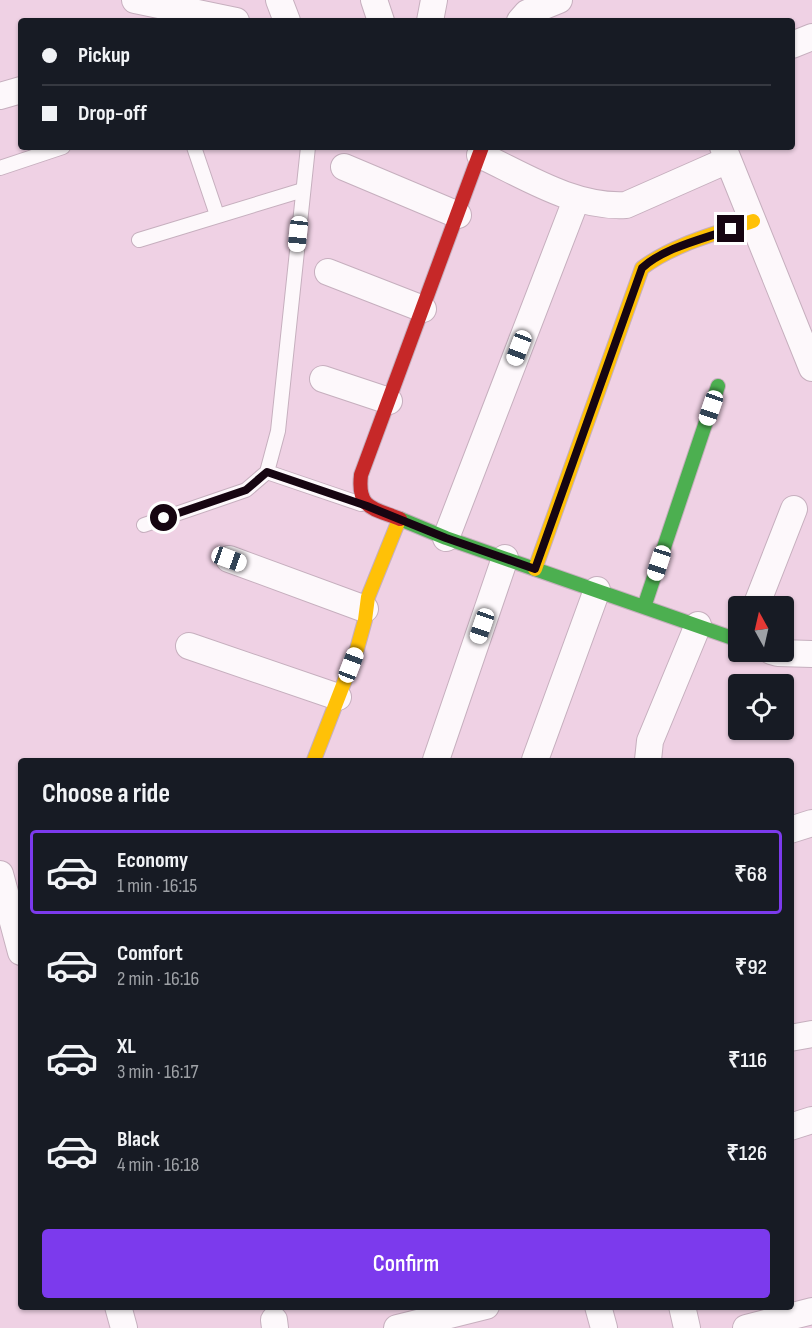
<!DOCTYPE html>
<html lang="en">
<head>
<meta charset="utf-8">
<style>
	body { margin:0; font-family:"Sofia Sans Condensed",sans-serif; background:#20242c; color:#f1f3f6; height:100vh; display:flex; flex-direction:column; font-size:22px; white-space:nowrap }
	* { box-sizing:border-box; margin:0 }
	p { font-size:20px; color:#9ea1a6 }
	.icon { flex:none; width:33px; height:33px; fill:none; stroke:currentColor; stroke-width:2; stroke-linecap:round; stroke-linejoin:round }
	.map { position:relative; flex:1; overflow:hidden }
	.details { position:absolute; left:18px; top:758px; width:776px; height:552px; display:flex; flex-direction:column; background:#171b24; border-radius:6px; box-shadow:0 2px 4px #0004 }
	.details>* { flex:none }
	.guide { position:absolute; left:18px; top:18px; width:777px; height:132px; border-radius:6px; box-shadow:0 2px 4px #0004; display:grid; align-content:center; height:132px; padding:0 24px; background:#171b24 }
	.needle { width:39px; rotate:352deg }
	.controls { position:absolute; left:728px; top:596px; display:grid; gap:12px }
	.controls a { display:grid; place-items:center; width:66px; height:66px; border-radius:6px; background:#171b24; box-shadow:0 2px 4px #0004; font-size:30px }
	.end { position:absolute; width:27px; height:27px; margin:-14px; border:8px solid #160511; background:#fff; box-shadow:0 0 0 3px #fff }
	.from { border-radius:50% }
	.car { position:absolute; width:18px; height:36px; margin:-18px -9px; border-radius:8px; box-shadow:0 0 4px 2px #0007; background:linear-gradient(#fff 24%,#345 0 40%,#fff 0 76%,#345 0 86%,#fff 0) }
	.guide b { display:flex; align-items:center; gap:21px; height:57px; font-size:22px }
	.guide b+b { border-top:2px solid #363941 }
	.guide i { width:15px; height:15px; background:#f1f3f6 }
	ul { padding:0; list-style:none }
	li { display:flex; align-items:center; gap:18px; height:84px; margin:0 12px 9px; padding:0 12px; border:3px solid transparent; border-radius:6px }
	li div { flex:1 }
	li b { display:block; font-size:22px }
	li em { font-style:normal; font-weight:600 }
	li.on { border-color:#7c3aed }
	li>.icon { width:54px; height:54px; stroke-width:1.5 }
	h2 { padding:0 24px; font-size:27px; line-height:72px }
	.button { display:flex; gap:12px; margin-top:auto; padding:12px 24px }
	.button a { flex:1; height:69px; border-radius:6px; background:#7c3aed; color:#fff; font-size:24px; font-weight:600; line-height:69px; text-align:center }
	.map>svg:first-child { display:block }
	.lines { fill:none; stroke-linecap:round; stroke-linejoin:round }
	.lane-casing { stroke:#c6afbe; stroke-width:16 }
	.street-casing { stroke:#c6afbe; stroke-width:28 }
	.fast-casing { stroke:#c6afbe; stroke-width:16 }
	.slow-casing { stroke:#c6afbe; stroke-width:16 }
	.jam-casing { stroke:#c6afbe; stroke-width:16 }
	.lane { stroke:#fdf8fb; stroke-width:14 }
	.street { stroke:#fdf8fb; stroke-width:26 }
	.fast { stroke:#4caf50; stroke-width:14 }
	.slow { stroke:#ffc107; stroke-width:14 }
	.jam { stroke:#c62828; stroke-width:14 }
	.route { stroke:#160511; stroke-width:8 }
</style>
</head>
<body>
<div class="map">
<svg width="812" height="1328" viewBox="0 0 812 1328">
	<rect width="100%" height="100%" fill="#efd1e4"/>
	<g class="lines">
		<defs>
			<path id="lane" d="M194,147L217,215
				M0,168L63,147
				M139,240L303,190
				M267,472L361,504
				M144,525L246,490L267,472L278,431L308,147"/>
			<path id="street" d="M135,0L236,21
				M279,0L287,21
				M374,0L381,21
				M430,21L434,0
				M520,21L527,13L559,0
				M792,45L812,37
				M0,96L21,90
				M723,147L812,368
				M480,155C525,176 574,208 626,205L728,160
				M344,167L458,215
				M328,272L423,309
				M323,379L389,401
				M446,538L576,200
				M229,559L365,609
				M756,606L794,509
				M189,646L338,697
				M771,651L778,653L812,654
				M436,760L505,558
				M535,760L597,590
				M648,760L650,741L698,625
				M790,830L812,823
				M0,874L21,952
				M790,1038L812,1034
				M790,1127L812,1120
				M118,1306L124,1328
				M598,1306L604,1328
				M682,1306L687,1328
				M274,1320L275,1328
				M397,1328L486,1306
				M746,1328L812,1311"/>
			<path id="fast" d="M400,519L446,538L738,640
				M644,607L718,386"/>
			<path id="slow" d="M535,569L642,268C674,244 715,234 753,221
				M314,760L357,649L365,620L368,597L399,520"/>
			<path id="jam" d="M400,519C373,508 357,509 361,475L482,147"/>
		</defs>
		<!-- lane casing -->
		<use href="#lane" class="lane-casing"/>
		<!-- street casing -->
		<use href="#street" class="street-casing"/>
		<!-- fast casing -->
		<use href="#fast" class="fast-casing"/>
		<!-- slow casing -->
		<use href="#slow" class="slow-casing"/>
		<!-- jam casing -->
		<use href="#jam" class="jam-casing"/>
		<!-- lane -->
		<use href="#lane" class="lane"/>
		<!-- street -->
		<use href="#street" class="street"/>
		<!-- fast -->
		<use href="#fast" class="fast"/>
		<!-- slow -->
		<use href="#slow" class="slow"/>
		<!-- jam -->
		<use href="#jam" class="jam"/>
	</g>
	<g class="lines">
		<!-- route -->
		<path class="route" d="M164,518L246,490L267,472L367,506L446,538L535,569L642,268C663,248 703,239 731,229"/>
	</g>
</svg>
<div class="controls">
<a><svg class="needle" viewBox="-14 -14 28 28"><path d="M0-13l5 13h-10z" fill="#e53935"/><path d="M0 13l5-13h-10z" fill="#9ea1a6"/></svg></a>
<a><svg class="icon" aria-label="locate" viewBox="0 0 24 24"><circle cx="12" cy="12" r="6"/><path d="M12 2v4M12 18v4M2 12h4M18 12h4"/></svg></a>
</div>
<i class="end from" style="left:164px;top:518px"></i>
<i class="end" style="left:731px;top:229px"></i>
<i class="car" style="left:298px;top:234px;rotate:186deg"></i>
<i class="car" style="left:519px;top:348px;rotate:201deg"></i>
<i class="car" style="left:711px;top:408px;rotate:199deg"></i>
<i class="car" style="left:229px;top:559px;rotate:110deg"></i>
<i class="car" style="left:659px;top:563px;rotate:198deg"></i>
<i class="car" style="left:482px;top:626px;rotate:199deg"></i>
<i class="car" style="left:351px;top:665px;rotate:21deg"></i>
<div class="guide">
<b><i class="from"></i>Pickup</b>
<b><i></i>Drop-off</b>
</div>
<section class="details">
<h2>Choose a ride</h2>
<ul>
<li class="on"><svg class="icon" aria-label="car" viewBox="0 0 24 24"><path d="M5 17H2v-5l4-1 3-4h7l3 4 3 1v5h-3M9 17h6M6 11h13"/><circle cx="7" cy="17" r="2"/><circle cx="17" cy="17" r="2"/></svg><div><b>Economy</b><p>1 min · 16:15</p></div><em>₹68</em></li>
<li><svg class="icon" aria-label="car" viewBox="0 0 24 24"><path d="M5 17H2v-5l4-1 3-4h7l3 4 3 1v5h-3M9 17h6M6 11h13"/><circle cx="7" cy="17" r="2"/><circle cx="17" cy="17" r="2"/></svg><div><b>Comfort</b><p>2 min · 16:16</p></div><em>₹92</em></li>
<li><svg class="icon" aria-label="car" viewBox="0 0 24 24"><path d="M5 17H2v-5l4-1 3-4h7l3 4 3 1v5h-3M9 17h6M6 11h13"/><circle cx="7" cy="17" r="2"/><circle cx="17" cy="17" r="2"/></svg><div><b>XL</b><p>3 min · 16:17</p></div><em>₹116</em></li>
<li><svg class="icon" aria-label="car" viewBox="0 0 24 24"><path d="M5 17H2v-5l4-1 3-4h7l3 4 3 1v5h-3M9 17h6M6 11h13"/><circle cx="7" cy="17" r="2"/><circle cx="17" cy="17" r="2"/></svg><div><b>Black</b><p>4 min · 16:18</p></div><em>₹126</em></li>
</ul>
<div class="button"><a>Confirm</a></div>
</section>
</div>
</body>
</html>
